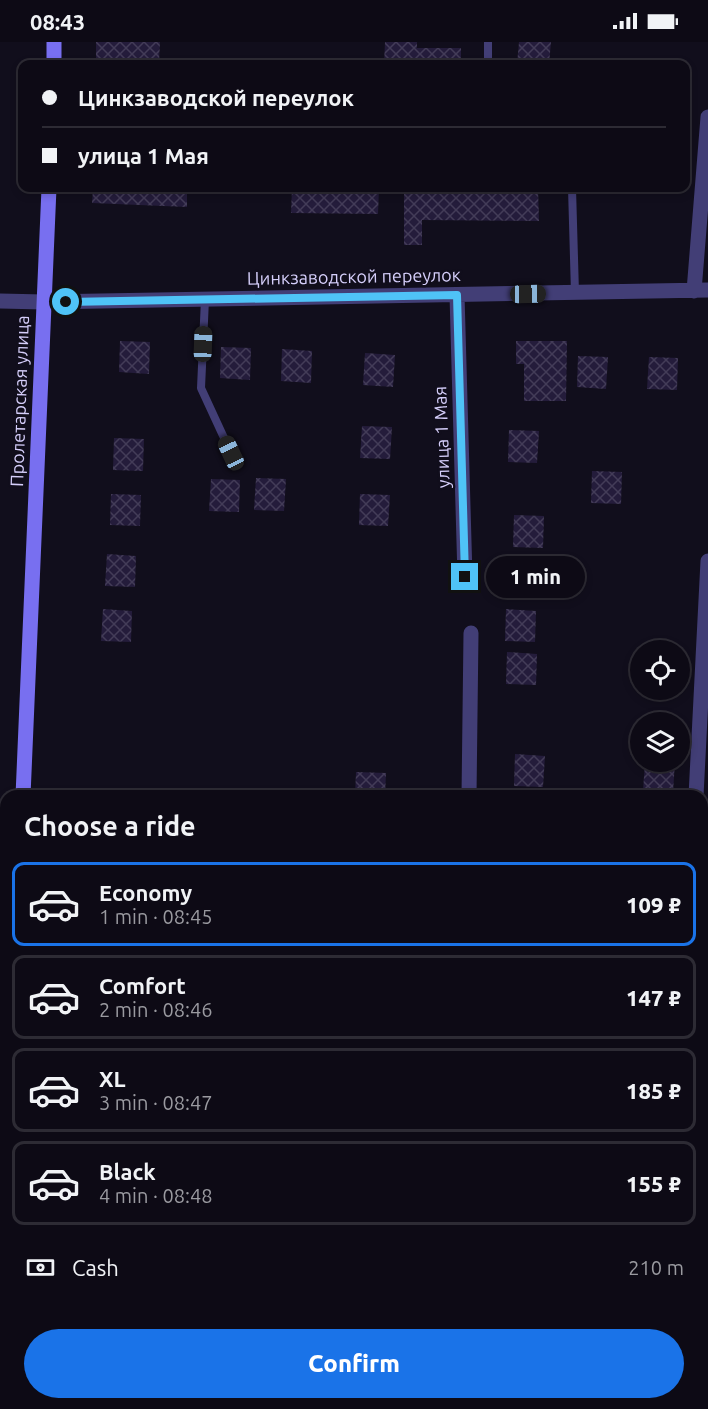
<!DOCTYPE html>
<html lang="en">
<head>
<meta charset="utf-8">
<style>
	body { margin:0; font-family:Ubuntu,sans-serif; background:#16131e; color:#f1f3f6; height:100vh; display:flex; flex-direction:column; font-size:22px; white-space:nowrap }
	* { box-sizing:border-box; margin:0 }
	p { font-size:20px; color:#9a9aa0 }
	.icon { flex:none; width:33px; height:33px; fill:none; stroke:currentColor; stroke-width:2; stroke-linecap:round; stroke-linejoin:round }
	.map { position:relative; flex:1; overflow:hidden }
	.sheet { position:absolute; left:0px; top:748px; width:708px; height:620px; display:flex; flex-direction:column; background:#0d0a15; border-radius:18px 18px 0 0; box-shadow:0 3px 9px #0003,0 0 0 2px #2d2b34 }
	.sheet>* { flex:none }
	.guide { position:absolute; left:18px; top:18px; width:672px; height:132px; border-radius:12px; box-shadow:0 3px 9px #0003,0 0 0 2px #2d2b34; display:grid; align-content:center; height:132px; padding:0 24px; background:#0d0a15 }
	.fabs { position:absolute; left:630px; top:598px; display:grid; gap:12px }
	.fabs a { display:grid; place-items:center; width:60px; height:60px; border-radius:50%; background:#0d0a15; box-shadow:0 3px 9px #0003,0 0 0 2px #2d2b34; font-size:30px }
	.end { position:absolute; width:27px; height:27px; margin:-14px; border:8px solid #4fc3f7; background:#111; box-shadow:0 0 0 3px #111 }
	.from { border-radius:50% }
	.bubble { position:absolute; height:42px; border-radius:21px; background:#0d0a15; box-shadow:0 3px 9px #0003,0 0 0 2px #2d2b34; font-size:20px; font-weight:800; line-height:42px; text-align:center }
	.car { position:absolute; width:18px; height:36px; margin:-18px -9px; border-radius:8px; box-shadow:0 0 4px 2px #0007; background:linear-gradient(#222 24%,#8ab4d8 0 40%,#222 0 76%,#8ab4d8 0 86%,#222 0) }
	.guide b { display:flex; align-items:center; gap:21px; height:57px; font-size:22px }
	.guide b+b { border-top:2px solid #2d2b34 }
	.guide i { width:15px; height:15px; background:#f1f3f6 }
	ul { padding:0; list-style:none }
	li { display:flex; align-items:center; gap:18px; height:84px; margin:0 12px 9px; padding:0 12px; border:3px solid #2d2b34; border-radius:12px }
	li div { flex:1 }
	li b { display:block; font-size:22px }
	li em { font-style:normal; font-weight:800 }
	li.on { border-color:#1a73e8 }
	li>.icon { width:54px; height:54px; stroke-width:1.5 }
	h2 { padding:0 24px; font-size:27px; line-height:72px }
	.pay { display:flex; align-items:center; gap:15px; height:66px; padding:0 24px; font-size:22px }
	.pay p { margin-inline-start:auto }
	.button { display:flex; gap:12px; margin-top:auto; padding:12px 24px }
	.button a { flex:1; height:69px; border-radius:36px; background:#1a73e8; color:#fff; font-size:24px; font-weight:800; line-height:69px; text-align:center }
	.status { display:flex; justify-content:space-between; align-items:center; height:42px; padding:0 30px; background:#0d0a15; direction:ltr }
	.status svg { height:16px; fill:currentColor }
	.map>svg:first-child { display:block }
	.building { fill:url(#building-cross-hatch) }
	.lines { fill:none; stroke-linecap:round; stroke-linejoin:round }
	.lane { stroke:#423e76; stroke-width:8 }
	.street { stroke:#423e76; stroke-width:15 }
	.secondary { stroke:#786ff0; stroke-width:15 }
	.route { stroke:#4fc3f7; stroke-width:8 }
	.labels { text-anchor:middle; stroke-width:4.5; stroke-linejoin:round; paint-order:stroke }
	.street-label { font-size:18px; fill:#d5cefa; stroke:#110e1c }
</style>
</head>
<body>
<div class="status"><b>08:43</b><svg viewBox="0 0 49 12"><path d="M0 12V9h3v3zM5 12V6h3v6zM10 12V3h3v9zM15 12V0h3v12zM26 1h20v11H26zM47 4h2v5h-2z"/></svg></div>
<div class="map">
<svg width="708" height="1367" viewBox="0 0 708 1367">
	<defs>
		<pattern id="building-cross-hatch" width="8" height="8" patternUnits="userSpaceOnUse" patternTransform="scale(1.5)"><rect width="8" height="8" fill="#241c3b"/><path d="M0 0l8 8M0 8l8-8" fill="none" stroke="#433c58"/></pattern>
	</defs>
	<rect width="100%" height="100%" fill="#110e1c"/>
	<!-- building -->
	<path class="building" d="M96,0H160L159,22H96Z
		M385,0H417V6H461V22H384Z
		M519,0H551L549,22H517Z
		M93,146H187V165L92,161Z
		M292,146H379L378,172L291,171Z
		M404,146H538L539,179L422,178V203H404Z
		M120,299L150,300L149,332L119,330Z
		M516,299H567L566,359H524V322H516Z
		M221,305L251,306L250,338L220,336Z
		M282,307L312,309L311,341L281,339Z
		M365,311L395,313L393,345L363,343Z
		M578,314L608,315L606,347L577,345Z
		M649,315L678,316L677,348L647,347Z
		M362,384L392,385L390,417L360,416Z
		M509,388L539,389L537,421L508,420Z
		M114,396L144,397L143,429L113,428Z
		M592,429L622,430L621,462L591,461Z
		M256,436L286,437L284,469L254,468Z
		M211,437L240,438L239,470L209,469Z
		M111,452L141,453L140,484L110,483Z
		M360,452L390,453L388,484L359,483Z
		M514,473L544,474L543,506L513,505Z
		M107,512L136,514L135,545L105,544Z
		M103,567L132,569L131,600L101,599Z
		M506,567L536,569L535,600L505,599Z
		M507,610L537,612L536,643L506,642Z
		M515,712L545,714L543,745L514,744Z
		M645,720H675L673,750L643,749Z
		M356,730L386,731L385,754H355Z
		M86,750L116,751L115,754H86Z
		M46,1362H76V1367H46Z
		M159,1362H189V1367H159Z
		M348,1362H378V1367H348Z
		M646,1362H676V1367H646Z"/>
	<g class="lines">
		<!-- lane -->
		<path class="lane" d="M488,22V0
			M572,146L575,251
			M205,257L201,346L231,411"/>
		<!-- street -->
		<path class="street" d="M694,249L708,75
			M457,253L465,535
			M0,259L44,260L708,248
			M469,754L471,591
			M696,754L708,519
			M0,896H6
			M702,898H708
			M699,1362V1367
			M205,1367L206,1362
			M462,1367V1362"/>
		<!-- secondary -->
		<path class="secondary" d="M54,22V0
			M23,754L49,146
			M0,1301L6,1163"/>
	</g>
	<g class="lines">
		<!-- route -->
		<path class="route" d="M66,260L457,253L465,535"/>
	</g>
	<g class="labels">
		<!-- street labels -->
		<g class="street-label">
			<text transform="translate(354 235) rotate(-1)" y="6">Цинкзаводской переулок</text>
			<text transform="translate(20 359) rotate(-88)" y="6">Пролетарская улица</text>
			<text transform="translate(442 395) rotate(-92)" y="6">улица 1 Мая</text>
		</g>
	</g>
</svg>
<div class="fabs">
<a><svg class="icon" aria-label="locate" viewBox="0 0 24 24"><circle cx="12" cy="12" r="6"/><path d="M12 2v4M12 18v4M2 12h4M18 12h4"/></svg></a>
<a><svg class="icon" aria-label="layers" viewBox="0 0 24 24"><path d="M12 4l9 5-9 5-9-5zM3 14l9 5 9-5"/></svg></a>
</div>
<i class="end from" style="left:66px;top:260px"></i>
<i class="end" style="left:465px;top:535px"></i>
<div class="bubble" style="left:486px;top:514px;width:99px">1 min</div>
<i class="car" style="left:528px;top:252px;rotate:89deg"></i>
<i class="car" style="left:203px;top:302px;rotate:2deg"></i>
<i class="car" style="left:231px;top:411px;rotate:335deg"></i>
<div class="guide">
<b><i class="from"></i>Цинкзаводской переулок</b>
<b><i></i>улица 1 Мая</b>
</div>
<section class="sheet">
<h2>Choose a ride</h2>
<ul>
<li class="on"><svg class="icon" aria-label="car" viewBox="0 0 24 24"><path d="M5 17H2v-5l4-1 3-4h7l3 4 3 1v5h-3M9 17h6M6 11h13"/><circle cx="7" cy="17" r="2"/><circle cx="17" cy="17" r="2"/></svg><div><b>Economy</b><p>1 min · 08:45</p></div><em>109 ₽</em></li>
<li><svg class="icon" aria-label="car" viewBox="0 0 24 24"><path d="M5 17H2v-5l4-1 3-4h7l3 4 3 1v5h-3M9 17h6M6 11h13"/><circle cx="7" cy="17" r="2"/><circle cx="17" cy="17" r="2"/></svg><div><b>Comfort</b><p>2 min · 08:46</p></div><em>147 ₽</em></li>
<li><svg class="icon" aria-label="car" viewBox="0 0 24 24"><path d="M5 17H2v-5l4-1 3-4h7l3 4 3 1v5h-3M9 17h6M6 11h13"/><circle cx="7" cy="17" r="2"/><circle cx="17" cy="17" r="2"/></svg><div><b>XL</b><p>3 min · 08:47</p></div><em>185 ₽</em></li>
<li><svg class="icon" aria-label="car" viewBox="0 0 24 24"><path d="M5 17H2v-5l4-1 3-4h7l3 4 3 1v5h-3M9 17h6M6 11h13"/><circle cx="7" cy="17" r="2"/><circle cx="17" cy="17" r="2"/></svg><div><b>Black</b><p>4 min · 08:48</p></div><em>155 ₽</em></li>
</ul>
<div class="pay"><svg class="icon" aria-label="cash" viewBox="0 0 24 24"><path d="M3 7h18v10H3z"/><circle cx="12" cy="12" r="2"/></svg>Cash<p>210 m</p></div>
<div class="button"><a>Confirm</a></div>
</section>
</div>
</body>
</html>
